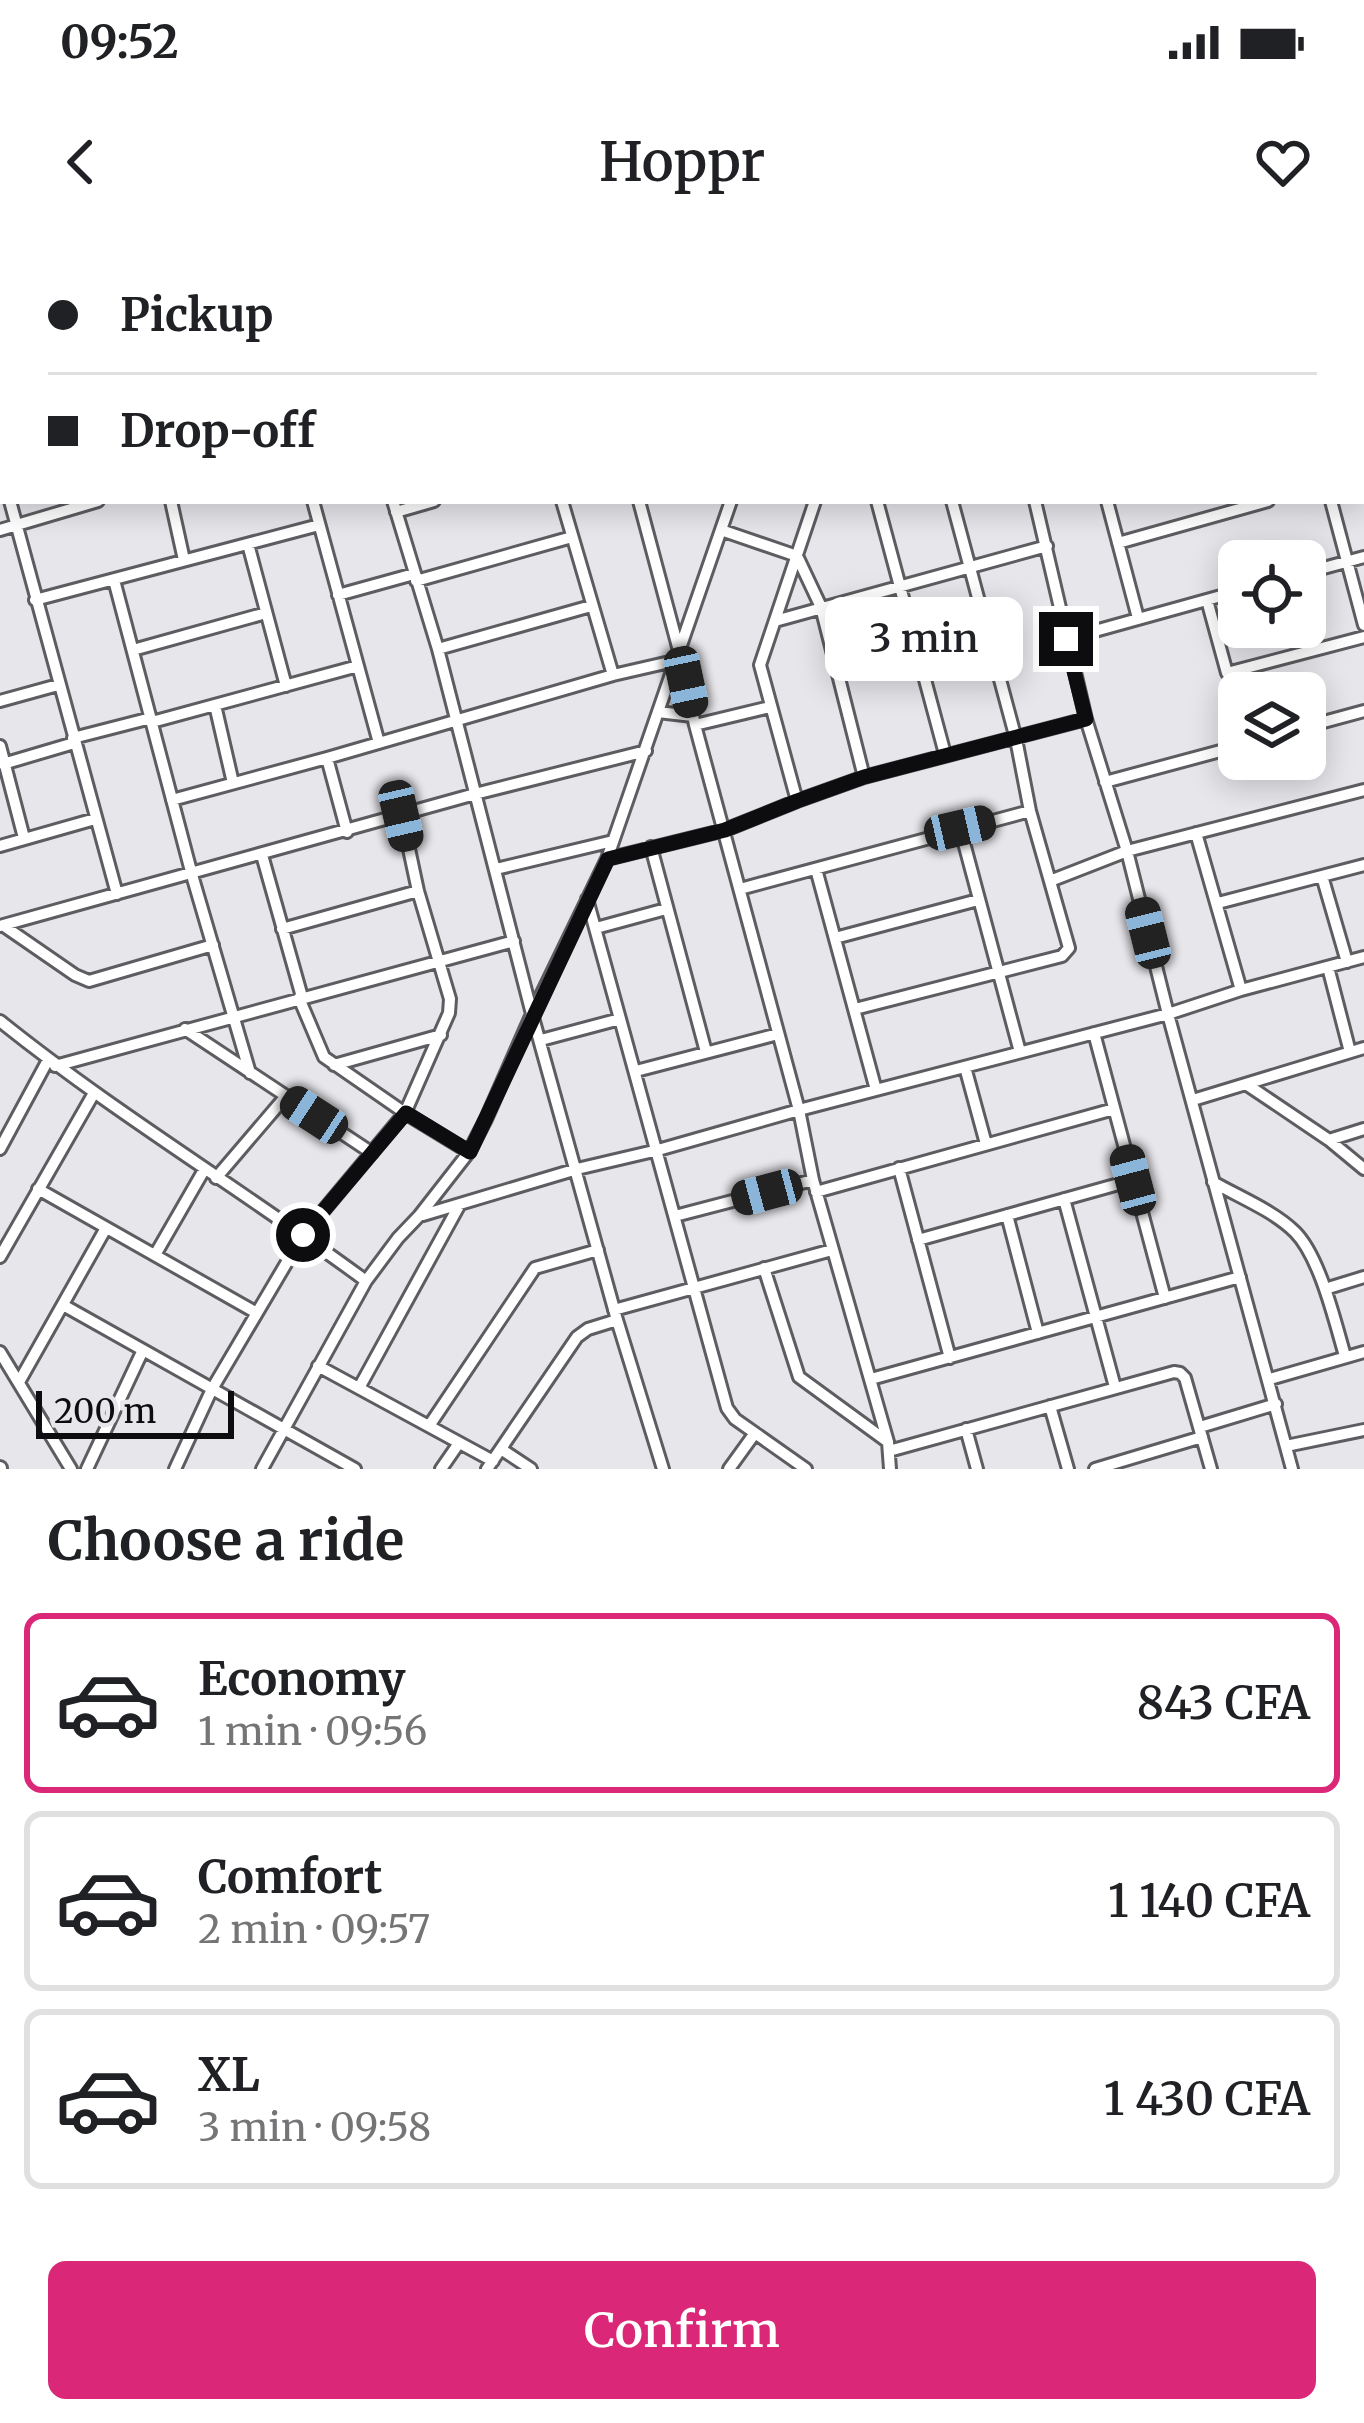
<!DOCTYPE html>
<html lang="en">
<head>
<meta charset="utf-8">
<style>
	body { margin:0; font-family:Merriweather,serif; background:#f2f2f2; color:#202124; height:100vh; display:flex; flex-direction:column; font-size:45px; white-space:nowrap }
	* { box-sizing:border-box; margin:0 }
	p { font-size:39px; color:#757577 }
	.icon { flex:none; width:66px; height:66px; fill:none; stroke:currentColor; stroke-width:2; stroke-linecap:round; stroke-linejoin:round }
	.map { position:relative; height:1229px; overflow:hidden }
	.drawer { display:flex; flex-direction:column; background:#fff; flex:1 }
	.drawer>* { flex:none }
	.guide { position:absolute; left:0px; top:0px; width:1365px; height:264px; box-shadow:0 6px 30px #0003; display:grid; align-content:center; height:264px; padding:0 48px; background:#fff }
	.fabs { position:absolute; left:1218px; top:300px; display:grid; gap:24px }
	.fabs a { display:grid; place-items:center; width:108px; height:108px; border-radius:18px; background:#fff; box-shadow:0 6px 30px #0003; font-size:60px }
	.scale { position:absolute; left:36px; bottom:30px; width:198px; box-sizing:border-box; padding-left:12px; border:6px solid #0d0d0f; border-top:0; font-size:33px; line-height:42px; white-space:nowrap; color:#0d0d0f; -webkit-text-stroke:9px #e6e6eb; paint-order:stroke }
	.end { position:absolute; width:54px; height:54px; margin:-27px; border:15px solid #0d0d0f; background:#fff; box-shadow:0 0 0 6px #fff }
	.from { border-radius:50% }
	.bubble { position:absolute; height:84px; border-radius:18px; background:#fff; box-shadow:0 6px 30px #0003; font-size:39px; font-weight:600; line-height:84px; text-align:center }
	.car { position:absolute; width:36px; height:72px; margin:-36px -18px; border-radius:15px; box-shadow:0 0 9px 3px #0007; background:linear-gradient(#222 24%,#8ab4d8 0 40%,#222 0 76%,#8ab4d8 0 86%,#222 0) }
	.guide b { display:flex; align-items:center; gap:42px; height:114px; font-size:45px }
	.guide b+b { border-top:3px solid #e0e0e0 }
	.guide i { width:30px; height:30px; background:#202124 }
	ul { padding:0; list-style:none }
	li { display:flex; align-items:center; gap:36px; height:180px; margin:0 24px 18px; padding:0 24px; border:6px solid #e0e0e0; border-radius:18px }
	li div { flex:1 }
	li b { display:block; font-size:45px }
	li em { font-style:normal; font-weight:600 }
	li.active { border-color:#db2777 }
	li>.icon { width:108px; height:108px; stroke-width:1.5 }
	h2 { padding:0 48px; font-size:54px; line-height:144px }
	.button { display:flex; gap:24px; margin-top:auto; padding:24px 48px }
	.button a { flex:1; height:138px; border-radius:18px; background:#db2777; color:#fff; font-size:48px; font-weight:600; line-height:138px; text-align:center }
	.status { display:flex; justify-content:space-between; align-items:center; height:84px; padding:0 60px; background:#fff; direction:ltr }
	.status svg { height:33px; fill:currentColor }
	header { display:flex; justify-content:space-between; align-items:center; height:156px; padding:0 48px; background:#fff; font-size:54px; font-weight:600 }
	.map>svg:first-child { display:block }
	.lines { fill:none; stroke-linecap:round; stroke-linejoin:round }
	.minor-casing { stroke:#5d5d61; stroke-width:16 }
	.major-casing { stroke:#5d5d61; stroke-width:18 }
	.minor { stroke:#fff; stroke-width:10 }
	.major { stroke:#fff; stroke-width:12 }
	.route { stroke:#0d0d0f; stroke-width:15 }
</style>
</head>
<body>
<div class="status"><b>09:52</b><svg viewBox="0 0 49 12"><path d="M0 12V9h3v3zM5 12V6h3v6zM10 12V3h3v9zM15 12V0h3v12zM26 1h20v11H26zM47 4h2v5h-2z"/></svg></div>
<header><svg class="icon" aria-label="back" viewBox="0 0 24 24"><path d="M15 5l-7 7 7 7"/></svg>Hoppr<svg class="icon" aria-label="heart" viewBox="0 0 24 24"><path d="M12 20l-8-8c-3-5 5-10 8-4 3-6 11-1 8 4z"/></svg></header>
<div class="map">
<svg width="1364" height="1229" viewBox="0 0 1364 1229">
	<rect width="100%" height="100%" fill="#e6e6eb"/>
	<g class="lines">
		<defs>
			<path id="minor" d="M165,0V3
				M446,0L447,3
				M878,0L879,3
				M956,0L957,3
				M1037,0L1038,3
				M1112,0V3
				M1330,0L1331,3
				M27,3L37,0
				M226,3L227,0
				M320,3L323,0
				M509,3L516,0
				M819,3V0
				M1049,3L1060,0
				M1362,9L1364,16
				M0,97L3,96
				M1362,122L1364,129
				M0,221L3,233
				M10,261L117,654
				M171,261L184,320
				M313,261L379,503
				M393,261L438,409L532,774L617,1080L663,1229
				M562,261L613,435
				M639,261L678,407L695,485L799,870L813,940L888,1202L890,1229
				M877,261L945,514
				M1035,261L1086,479L1127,611L1168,774L1292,1229
				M1107,261L1138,378
				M1331,261L1364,385
				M396,272L434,261
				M0,290L98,261
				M721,290L797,316L821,367L864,537
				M1118,303L1268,261
				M248,304L286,446
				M1305,333L1364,317
				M114,340L192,635L250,833
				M416,341L572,297
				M338,355L414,334
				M35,360L319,285
				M1207,360L1227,433L1364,397
				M775,381L1047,306
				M1066,399L1239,351
				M438,409L591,366
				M133,410L266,373
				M0,461L58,445
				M215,465L233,543
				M658,472L693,476
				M152,482L358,426
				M695,485L770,467
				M1305,487L1364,471
				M73,498L151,478
				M0,506L24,598
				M327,518L347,592
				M3,524L74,503
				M1105,542L1239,506
				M172,560L327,518L613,435L674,421
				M797,561L760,425L815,261
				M960,588L1020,812
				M1196,593L1241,750
				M0,606L95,579
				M651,607L706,812
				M262,615L302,757
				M607,619L725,590L797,561L864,537L1086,479
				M496,629L613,601
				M816,629L876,850
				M1322,636L1347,722
				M1050,641L1127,611L1364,550
				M740,649L1030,571
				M587,659L727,1168L735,1179L806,1229
				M1218,663L1364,625
				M0,686L475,554L646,511
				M4,686L75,735L89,741L213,705
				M596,688L666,669
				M282,689L418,651
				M835,698L978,660
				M1328,727L1350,812
				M299,758L324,817L405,873L469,912
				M855,769L1062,716L1069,708L1030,571L1016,499L952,261
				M0,781C117,875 246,952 366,1041
				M185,789L372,913
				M1094,793L1165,1058
				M541,800L620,779
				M334,825L441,795
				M55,826L514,701
				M965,827L986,904
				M636,831L778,794
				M1246,844L1329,900L1364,929
				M1193,860L1364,808
				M1329,900L1364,889
				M0,909L48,820
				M899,928L950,1118
				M216,938L286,856
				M1213,942C1239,957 1274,971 1295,992C1320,1017 1335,1082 1345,1116
				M38,949L255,1072
				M816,952L1114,869
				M1064,959L1115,1147
				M423,975L577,929L658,910L799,870L1168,774L1241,750L1364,717
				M1007,975L1038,1093
				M675,976L813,940
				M918,1000L1133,940
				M155,1015L204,930
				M0,1017L94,853
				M764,1028L799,1137L888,1202
				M1325,1049L1364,1037
				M63,1065L355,1229
				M614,1070L832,1010
				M0,1112L71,1229
				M318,1126L493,1221
				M871,1139L1240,1037
				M1270,1139L1364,1112
				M19,1142L106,988
				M359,1148L460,964
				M1050,1166L1068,1229
				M429,1186L535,1028L598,1010
				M1200,1187L1276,1164
				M966,1189L977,1229
				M1286,1206L1364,1190
				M501,1209L531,1229
				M889,1211L1174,1132L1180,1133L1185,1138L1211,1229
				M87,1229L143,1110
				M175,1229L212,1149L303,995L405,873L449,773L450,759L418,651L402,576
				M262,1229L366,1041L398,998L419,976L469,912L486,879L532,774L607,619L731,261
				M441,1229L459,1203
				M487,1229L577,1097L588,1089L617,1080
				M729,1229L755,1193
				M1095,1229L1202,1197"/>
			<path id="major" d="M0,1228V1229"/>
		</defs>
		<!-- minor casing -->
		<use href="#minor" class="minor-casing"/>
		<!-- major casing -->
		<use href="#major" class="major-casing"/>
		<!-- minor -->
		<use href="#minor" class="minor"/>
		<!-- major -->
		<use href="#major" class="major"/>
	</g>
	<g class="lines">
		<!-- route -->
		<path class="route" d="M303,995L406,873L470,912L608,619L725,590L797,561L864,537L1086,479L1066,399"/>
	</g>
</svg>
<div class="fabs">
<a><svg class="icon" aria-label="locate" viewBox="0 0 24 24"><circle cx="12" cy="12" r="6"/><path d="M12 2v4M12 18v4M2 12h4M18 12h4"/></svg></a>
<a><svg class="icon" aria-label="layers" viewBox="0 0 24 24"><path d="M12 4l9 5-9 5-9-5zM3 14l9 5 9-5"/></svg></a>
</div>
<div class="scale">200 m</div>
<i class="end from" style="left:303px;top:995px"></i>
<i class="end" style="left:1066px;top:399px"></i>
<div class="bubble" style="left:825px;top:357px;width:198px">3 min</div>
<i class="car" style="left:686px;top:442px;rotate:168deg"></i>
<i class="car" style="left:401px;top:576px;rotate:167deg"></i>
<i class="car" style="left:960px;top:588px;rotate:77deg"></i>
<i class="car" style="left:1148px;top:693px;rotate:346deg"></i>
<i class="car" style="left:314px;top:875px;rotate:303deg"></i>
<i class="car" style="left:1133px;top:940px;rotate:345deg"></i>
<i class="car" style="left:767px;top:952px;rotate:255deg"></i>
<div class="guide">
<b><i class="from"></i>Pickup</b>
<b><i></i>Drop-off</b>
</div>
</div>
<section class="drawer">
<h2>Choose a ride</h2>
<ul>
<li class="active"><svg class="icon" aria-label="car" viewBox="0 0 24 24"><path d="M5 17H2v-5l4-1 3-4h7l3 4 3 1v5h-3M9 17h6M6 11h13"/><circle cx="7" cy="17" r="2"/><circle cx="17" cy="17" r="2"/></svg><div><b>Economy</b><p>1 min · 09:56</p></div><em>843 CFA</em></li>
<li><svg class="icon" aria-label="car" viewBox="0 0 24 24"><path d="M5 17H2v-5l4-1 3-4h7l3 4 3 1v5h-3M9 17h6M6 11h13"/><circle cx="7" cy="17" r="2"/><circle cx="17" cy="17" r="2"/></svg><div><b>Comfort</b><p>2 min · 09:57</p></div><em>1 140 CFA</em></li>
<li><svg class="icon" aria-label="car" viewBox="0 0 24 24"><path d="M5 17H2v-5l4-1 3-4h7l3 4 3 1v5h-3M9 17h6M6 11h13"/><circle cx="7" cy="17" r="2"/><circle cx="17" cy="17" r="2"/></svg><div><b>XL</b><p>3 min · 09:58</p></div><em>1 430 CFA</em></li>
</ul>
<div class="button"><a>Confirm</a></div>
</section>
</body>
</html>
